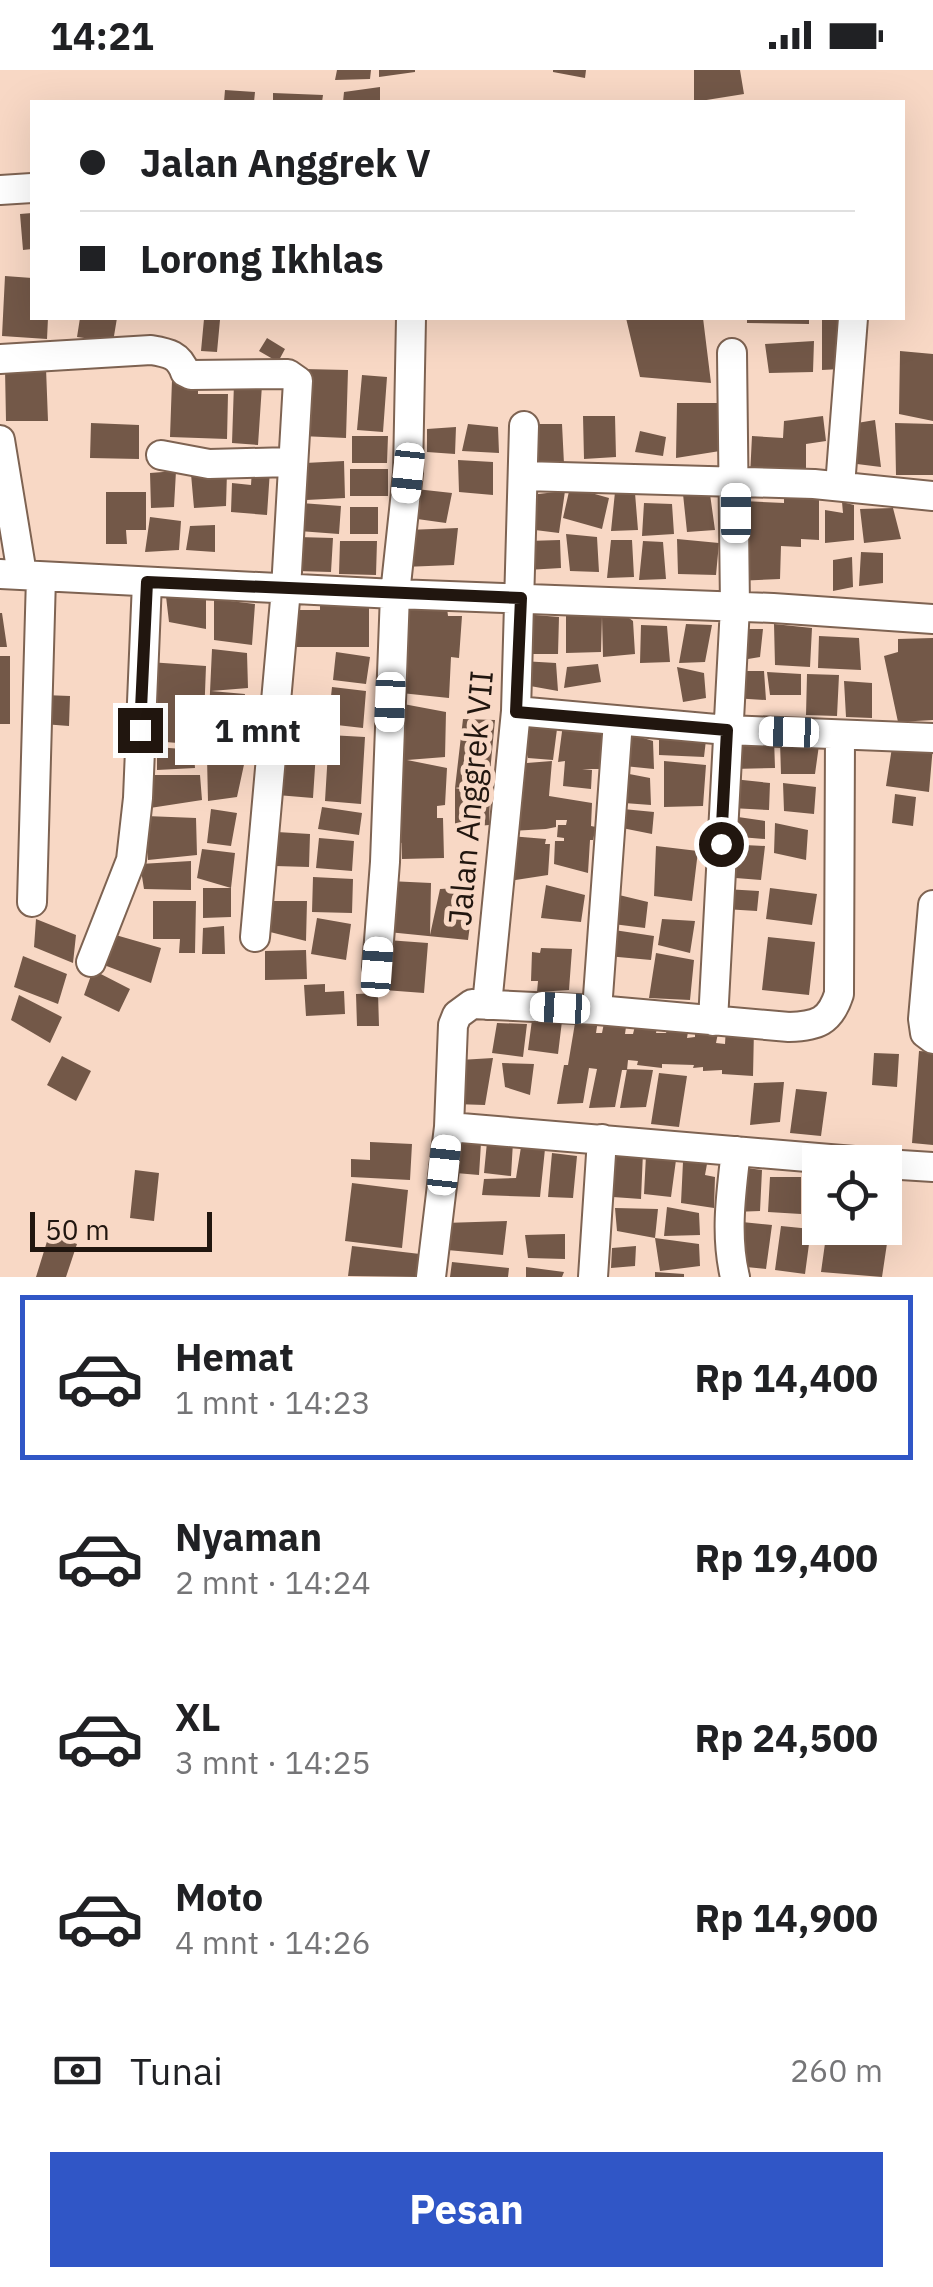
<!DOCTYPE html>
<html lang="id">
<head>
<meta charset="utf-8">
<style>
	body { margin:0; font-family:"IBM Plex Sans",sans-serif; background:#f6f6f6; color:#202124; height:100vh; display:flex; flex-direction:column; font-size:38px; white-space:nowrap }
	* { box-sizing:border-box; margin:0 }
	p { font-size:32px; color:#757577 }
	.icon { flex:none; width:55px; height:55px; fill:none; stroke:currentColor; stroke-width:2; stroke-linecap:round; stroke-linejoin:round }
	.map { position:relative; height:1207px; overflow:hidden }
	.details { display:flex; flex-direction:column; background:#fff; flex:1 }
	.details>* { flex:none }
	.hud { position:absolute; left:30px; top:30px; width:875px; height:220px; border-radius:0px; box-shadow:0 10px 40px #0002; display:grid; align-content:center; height:220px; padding:0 50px; background:#fff }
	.buttons { position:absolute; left:802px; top:1075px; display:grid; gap:20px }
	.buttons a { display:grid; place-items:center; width:100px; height:100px; border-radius:0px; background:#fff; box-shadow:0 10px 40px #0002; font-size:50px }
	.scale { position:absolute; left:30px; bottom:25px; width:182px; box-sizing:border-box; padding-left:10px; border:5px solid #21160f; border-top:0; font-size:28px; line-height:35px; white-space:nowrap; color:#21160f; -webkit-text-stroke:8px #f8d8c5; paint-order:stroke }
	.end { position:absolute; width:45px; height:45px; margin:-22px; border:12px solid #21160f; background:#fff; box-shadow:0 0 0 5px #fff }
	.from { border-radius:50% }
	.bubble { position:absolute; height:70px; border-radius:0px; background:#fff; box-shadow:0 10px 40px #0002; font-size:32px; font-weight:700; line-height:70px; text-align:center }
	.car { position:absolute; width:30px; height:60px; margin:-30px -15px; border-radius:12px; box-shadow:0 0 8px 2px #0007; background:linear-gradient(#fff 24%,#345 0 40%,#fff 0 76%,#345 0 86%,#fff 0) }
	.hud b { display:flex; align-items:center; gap:35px; height:95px; font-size:38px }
	.hud b+b { border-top:2px solid #e0e0e0 }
	.hud i { width:25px; height:25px; background:#202124 }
	ul { padding:18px 0 0; list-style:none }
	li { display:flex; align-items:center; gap:30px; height:165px; margin:0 20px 15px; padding:0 30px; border:5px solid transparent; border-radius:0px }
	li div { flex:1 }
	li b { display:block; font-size:38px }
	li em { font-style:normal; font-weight:700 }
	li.on { border-color:#3056c6 }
	li>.icon { width:90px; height:90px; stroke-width:1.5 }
	.pay { display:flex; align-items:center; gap:25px; height:110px; padding:0 50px; font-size:38px }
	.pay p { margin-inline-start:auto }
	.cta { display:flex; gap:20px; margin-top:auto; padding:20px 50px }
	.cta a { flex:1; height:115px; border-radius:0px; background:#3056c6; color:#fff; font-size:40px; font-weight:700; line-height:115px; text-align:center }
	.status { display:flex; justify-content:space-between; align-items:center; height:70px; padding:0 50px; background:#fff; direction:ltr }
	.status svg { height:28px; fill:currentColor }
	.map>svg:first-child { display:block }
	.building { fill:#735848 }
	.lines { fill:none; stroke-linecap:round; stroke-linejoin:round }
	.minor-casing { stroke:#7e6352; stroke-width:32 }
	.minor { stroke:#fff; stroke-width:28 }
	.route { stroke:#21160f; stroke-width:12 }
	.labels { text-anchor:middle; stroke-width:10; stroke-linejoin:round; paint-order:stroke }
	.street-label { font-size:32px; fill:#21160f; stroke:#f8d8c5 }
</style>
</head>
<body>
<div class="status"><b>14:21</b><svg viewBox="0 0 49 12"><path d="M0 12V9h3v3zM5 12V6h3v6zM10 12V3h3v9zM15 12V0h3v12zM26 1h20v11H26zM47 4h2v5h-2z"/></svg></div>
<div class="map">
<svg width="933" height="1207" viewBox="0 0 933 1207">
	<rect width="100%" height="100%" fill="#f8d8c5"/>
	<!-- building -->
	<path class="building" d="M337,0H371L370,9L335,10Z
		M379,0H415V2L379,7Z
		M553,0H586L585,8L553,2Z
		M694,0H740L744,24L694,32Z
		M380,17V32H343L344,22Z
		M225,20L255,22L254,32H224Z
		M273,23L323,25L322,32H273Z
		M32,143V179L23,180L20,144Z
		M5,206L32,208V248H48L47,269L2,266Z
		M80,248H117L113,272L77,267Z
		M626,248H703L711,313L640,307Z
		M747,248H809V254L747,253Z
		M822,248H860L859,298L822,300Z
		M204,249L220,250L217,282L201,281Z
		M267,268L285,279L278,292L259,281Z
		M814,271L813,302L769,303L765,274Z
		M900,281L933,284V351L899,344Z
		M46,298L48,351H6L5,299Z
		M303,299L348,300L346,368L301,366Z
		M362,305L387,307L383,362L357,360Z
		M172,310H198V324H228L227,369L170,367Z
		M234,313L262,315L258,375L232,373Z
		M677,333H717L720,381L676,388Z
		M583,346H615L616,387L584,389Z
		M823,346L826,371L806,374V403L750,406L752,366L783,368L784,351Z
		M875,350L881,397L857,394V353Z
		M91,353L139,355V389L90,388Z
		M895,353L933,354V405H896Z
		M468,354L498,357L499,383L462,381Z
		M530,354H562L564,394L532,396Z
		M456,357L455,384L427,382V359Z
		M640,361L666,367L663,386L635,382Z
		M352,366H388L387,393H352Z
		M458,390L493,392V425L459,422Z
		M344,391L345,428L306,430L305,393Z
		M252,399L270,400L267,445L231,442L232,413L251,415Z
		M350,399H388V426H350Z
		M176,401L174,437L151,438L150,403Z
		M227,402L226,436L194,438L191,404Z
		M570,417L609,428L602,459L563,448Z
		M416,419L452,423L446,453L410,448Z
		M565,421L559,463L527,459L529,425Z
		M819,421V470L801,469V477L781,476L780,509L736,511L743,431L784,433V424Z
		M106,422H146V460H126L127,474H106Z
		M615,422L635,423L638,460L611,461Z
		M683,424H710L715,460L687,462Z
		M842,432L854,435V470L825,473V440L843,443Z
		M301,433L341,436L339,464L299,461Z
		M644,433L672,434L674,464L642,466Z
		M350,437H378V464H350Z
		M893,438L901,469L864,473L860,439Z
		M150,447L181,451L179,480L145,482Z
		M215,455V482L186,480L190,456Z
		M458,458L454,495L403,497L407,460Z
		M566,464L597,467L599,502L570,501Z
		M298,467L333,468L331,502L297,501Z
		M677,469L719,473L716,505L678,504Z
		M560,470L561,498L527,500V471Z
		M611,470H632L634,507L607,508Z
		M340,471H377L376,505L339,504Z
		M643,471L663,472L666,509L639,510Z
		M861,482L883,483V513L859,516Z
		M852,487L853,517L833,521V490Z
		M165,518L206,524V559L169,552Z
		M214,529L255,534L252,575L214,570Z
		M320,530H369V577H294V540H320Z
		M446,530L448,546H462L459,588L451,587L449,628L401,623L404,532Z
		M566,542L602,546L601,582L566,583Z
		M0,543H2L7,577H0Z
		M523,544L559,547L558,584H524Z
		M602,547L629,548L633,551L635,584L603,587Z
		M686,554L712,555L705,592L679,593Z
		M774,554L812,558L810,597L775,595Z
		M641,555L667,556L670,592L640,593Z
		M744,559H763L760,587L742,590Z
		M819,566L859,568L861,600L818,598Z
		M933,568V650L898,652L884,586L898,582V569Z
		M212,579L247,583L248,618L211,621L245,624L241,655L247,656L245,690L237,727L208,731L207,687Z
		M336,582L370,587L366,614L333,610Z
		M0,586H10V654H0Z
		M522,591L556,593L558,621L519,614Z
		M149,592L206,596L203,675L153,671Z
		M598,594L601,612L564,618L567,597Z
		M677,597L704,603L706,628L683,632Z
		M732,601H764L766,630L733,628Z
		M767,602L801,604V625H770Z
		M807,604L839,605L837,646L806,645Z
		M844,611L872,613V648L846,647Z
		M332,617L366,621L363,658L328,654Z
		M44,625L70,626L69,656L43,654Z
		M398,633L446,642L445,687L407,690L447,698L445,735L437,736V748H443L444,788L402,789V773L398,772V688L404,689V679L396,678Z
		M283,648L318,651L313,728L277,725Z
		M555,648L554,659H557L553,690L528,688L518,649Z
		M463,649L495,650L489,713L455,718L490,725L489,755L455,758V718Z
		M563,654L605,657L602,699H582L592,700L591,719L563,716L565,691L558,692Z
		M627,663L653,671L654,699L624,696Z
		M659,664L706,670L704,687L659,685Z
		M329,665L365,667L361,734L325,731Z
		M735,665L774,668L775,698L732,699Z
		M893,671L933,676L929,722L886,716Z
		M780,672L819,675L815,704H781Z
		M157,677L194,680L195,698L157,700Z
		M552,691L549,726L592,733L591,756L596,757L593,770H590L588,803L554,794L555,771H564V768L557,767L558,755H566L567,750H556V757L546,759L511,761L514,694Z
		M664,691L706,695L703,736L664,737Z
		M624,703L650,708L651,735L624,733Z
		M148,705H200L202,730L150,738Z
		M733,709L770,713L769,740L731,738Z
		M783,713L816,717L814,744L784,741Z
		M895,724L916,727L913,756L892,753Z
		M322,737L362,743L359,765L318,759Z
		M211,739L237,743L231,776L207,773Z
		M623,739L654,742L652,764L622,758Z
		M146,746L196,748L197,785L148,790Z
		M738,747L765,751V769L740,767Z
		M775,753L808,760L806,790L774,783Z
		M277,762L310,764L309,797L275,796Z
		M510,766L546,769L545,774H550L548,805L509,811Z
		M319,768L354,771L352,801L316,798Z
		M724,774L765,776L761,810L723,807Z
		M656,776L698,781L692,831L654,826Z
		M202,779L235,783L231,818L197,808Z
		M191,791V820L144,819L140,794Z
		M313,807L353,809L352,843L312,842Z
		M389,811L431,813L430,865L440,819L475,817L468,870L388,862Z
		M546,815L585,825L581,852L541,848Z
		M203,818H231V847L203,848Z
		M770,818L817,824L812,855L766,849Z
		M725,819L759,821L757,841L724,839Z
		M619,825L648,832L645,858L613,854Z
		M153,831H196L195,883H179L180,869H153Z
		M271,831H307L306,871L266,861Z
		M317,848L351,854L346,890L311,884Z
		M36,849L76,865L73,893L34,877Z
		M662,849L695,851L690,883L658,875Z
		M224,856L225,884H202L203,858Z
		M614,860L654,866L651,890L607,886Z
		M112,864L161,878L151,913L104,895Z
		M768,867L815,872L809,925L762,920Z
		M387,870L428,873L424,923L384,920Z
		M541,878L572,879L569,920L537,922L538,911H531L532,882L540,883Z
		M306,880L307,909L265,910V881Z
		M656,883L694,890L690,930L649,928Z
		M23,886L67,904L58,934L14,917Z
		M93,900L130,919L119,942L84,925Z
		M325,914V922L344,921L345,944L306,946L304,915Z
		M378,923L379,956H357L356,924Z
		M19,925L62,947L50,973L11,950Z
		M576,947L598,950L596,963H602L605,948L627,950L625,964H633L635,956L657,958L656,963H666L667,960L688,962L687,968L695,967V956L719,958L716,973L725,974L726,957L754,959L753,1006L722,1004V1000L703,1001V997L693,998L694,995L662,994V998L637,995L638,991L628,990L627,1000H622L615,1037L589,1038L597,999L589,998L583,1033L557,1034L564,995H568Z
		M532,950L562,951L558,984L528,980Z
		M497,953L527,954L523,987L492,983Z
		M919,981L933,982V1075L912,1073Z
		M874,983L899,984L897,1017L872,1015Z
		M62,986L91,1001L76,1031L47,1015Z
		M493,988L485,1035L454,1034L460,990Z
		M502,993L534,994L530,1025L505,1017Z
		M627,999L653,1000L646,1037L620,1038Z
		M659,1003L687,1006L679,1057L651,1054Z
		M784,1012L780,1052L750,1055L754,1013Z
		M796,1019L827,1022L821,1066L790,1063Z
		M452,1071L481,1073L479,1105L444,1102Z
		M370,1072L412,1074L410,1110L351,1107V1089L370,1090Z
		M487,1072H513L511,1106L484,1103Z
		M521,1077L545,1079L540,1127L482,1125L484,1109L516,1108Z
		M614,1079L643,1082L641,1129L613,1127Z
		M552,1083L577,1086L573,1128L548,1127Z
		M646,1085L676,1090L671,1127L644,1124Z
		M683,1092L707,1094L705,1105L715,1107L714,1138L681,1133Z
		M739,1097L762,1100L760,1141L733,1142Z
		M135,1100L159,1103L154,1151L130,1148Z
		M770,1107H801V1144L768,1142Z
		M352,1113L408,1120L402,1178L345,1171Z
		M885,1114L892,1115L887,1146H885Z
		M667,1137L699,1143L700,1165L664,1166Z
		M615,1138L658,1139L655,1168L699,1174L700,1196L660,1201L655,1168L617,1161Z
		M507,1151L503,1185L447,1180L444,1153Z
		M742,1152L772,1155L766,1199L736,1196Z
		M781,1156L811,1159L805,1204L775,1200Z
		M827,1159L889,1160L882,1207L821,1202Z
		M565,1164V1189L528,1188L525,1165Z
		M49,1165L77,1174L66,1207H36Z
		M352,1176L420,1184L418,1207L348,1206Z
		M636,1176L635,1196L611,1198L612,1178Z
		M452,1192L509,1198L508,1207H450Z
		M526,1197L564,1202L562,1207H526Z
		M655,1202L684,1204V1207H655Z"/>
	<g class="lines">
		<defs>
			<path id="minor" d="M0,120L32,118
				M0,289L151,280C169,283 179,285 185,302L191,305L288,304L298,311L286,519L255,867
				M0,370L22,504
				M161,385L209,394L291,392
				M523,406L814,414L933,426
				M840,416L853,248
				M0,504L395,524L773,538L933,549
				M516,641L727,660L933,668
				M32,832L41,507
				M933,835L923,949L925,963L933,969
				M91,892L131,790L138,728L147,512
				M377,897L385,792L395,524L408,403L411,248
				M487,935L516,641L524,356
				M597,940L618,651
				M713,951L735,537L732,283
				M449,1057L866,1092
				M885,1094L933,1097
				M431,1207L449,1057L453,955L457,945L472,934L597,940L789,957C817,956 830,952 839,924L840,665
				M593,1207L602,1069
				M735,1207C725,1165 731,1124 736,1081"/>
		</defs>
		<!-- minor casing -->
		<use href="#minor" class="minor-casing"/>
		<!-- minor -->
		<use href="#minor" class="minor"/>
	</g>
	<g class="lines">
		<!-- route -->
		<path class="route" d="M140,660L147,512L521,528L516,642L727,660L721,774"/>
	</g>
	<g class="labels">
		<!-- street labels -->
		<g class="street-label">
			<text transform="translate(471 728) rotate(-85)" y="11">Jalan Anggrek VII</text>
		</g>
	</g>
</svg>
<div class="buttons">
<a><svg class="icon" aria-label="locate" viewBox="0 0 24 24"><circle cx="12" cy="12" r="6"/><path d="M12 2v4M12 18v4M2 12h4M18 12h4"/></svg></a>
</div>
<div class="scale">50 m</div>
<i class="end from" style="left:721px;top:774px"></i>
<i class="end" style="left:140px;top:660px"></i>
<div class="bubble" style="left:175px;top:625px;width:165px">1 mnt</div>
<i class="car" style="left:408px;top:403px;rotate:186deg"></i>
<i class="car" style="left:736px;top:443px;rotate:0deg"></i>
<i class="car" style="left:390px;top:632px;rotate:182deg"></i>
<i class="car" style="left:789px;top:662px;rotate:272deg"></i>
<i class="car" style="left:377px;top:897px;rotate:4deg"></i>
<i class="car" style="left:560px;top:938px;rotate:273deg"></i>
<i class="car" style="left:444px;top:1095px;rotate:6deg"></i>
<div class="hud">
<b><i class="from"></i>Jalan Anggrek V</b>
<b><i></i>Lorong Ikhlas</b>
</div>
</div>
<section class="details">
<ul>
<li class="on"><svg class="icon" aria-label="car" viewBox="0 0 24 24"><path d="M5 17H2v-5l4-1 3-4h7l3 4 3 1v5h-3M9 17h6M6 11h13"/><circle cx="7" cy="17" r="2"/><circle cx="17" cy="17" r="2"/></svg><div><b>Hemat</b><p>1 mnt · 14:23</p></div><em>Rp 14,400</em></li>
<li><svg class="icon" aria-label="car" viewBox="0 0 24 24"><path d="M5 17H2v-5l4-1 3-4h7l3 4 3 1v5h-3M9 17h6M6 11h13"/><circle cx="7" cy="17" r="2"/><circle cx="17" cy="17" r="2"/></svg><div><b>Nyaman</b><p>2 mnt · 14:24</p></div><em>Rp 19,400</em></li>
<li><svg class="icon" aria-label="car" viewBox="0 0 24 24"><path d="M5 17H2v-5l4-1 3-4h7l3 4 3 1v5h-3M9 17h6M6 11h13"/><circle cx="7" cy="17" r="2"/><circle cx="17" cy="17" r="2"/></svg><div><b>XL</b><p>3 mnt · 14:25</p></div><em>Rp 24,500</em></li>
<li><svg class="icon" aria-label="car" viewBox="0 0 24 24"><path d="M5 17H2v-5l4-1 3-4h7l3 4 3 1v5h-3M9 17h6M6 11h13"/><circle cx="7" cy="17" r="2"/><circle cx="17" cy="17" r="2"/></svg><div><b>Moto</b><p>4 mnt · 14:26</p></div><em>Rp 14,900</em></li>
</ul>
<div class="pay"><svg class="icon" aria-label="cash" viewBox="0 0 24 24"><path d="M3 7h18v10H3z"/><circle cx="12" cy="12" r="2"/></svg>Tunai<p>260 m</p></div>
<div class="cta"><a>Pesan</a></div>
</section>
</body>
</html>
